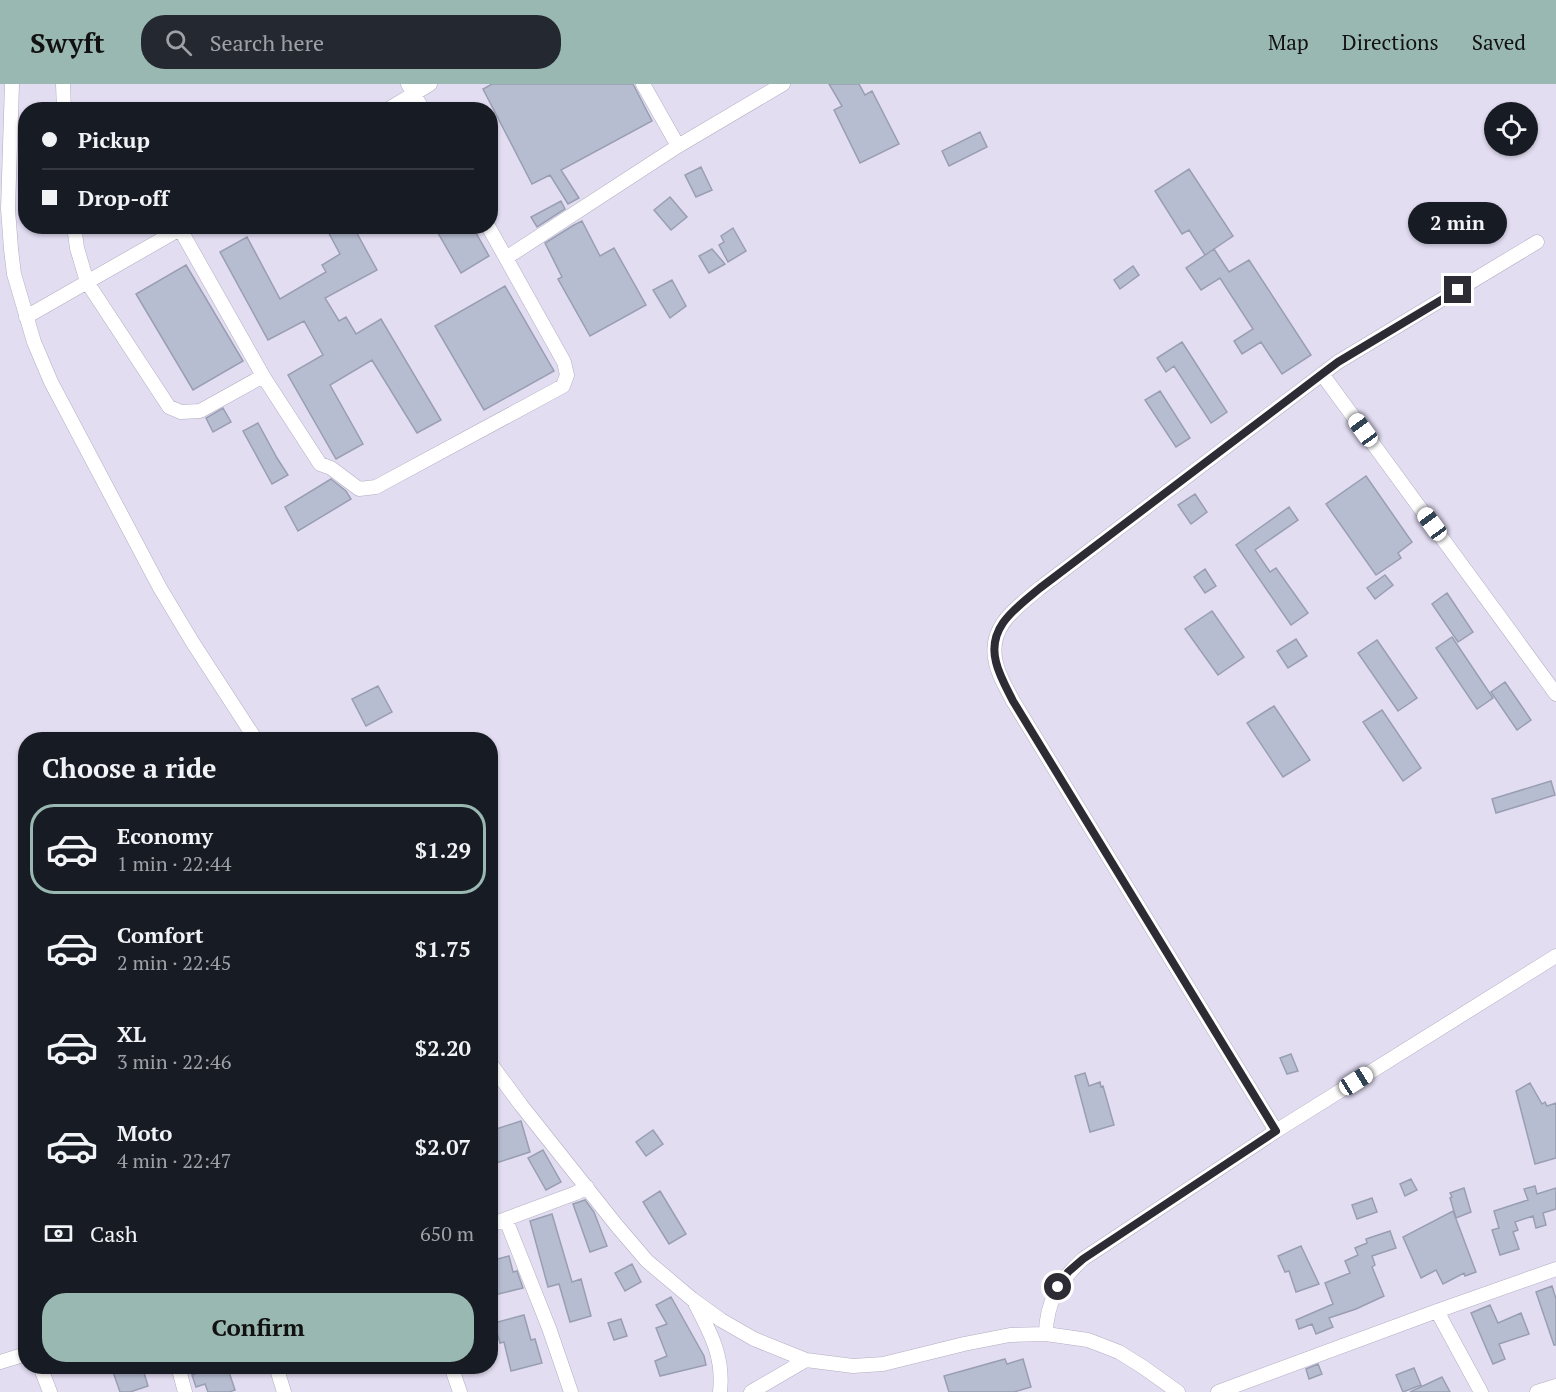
<!DOCTYPE html>
<html lang="en">
<head>
<meta charset="utf-8">
<style>
	body { margin:0; font-family:"PT Serif",serif; background:#242831; color:#f1f3f6; height:100vh; display:flex; flex-direction:column; font-size:22px; white-space:nowrap }
	* { box-sizing:border-box; margin:0 }
	p { font-size:20px; color:#9ea1a6 }
	.icon { flex:none; width:33px; height:33px; fill:none; stroke:currentColor; stroke-width:2; stroke-linecap:round; stroke-linejoin:round }
	.map { position:relative; flex:1; overflow:hidden }
	.panel { position:absolute; left:18px; top:648px; width:480px; height:642px; display:flex; flex-direction:column; background:#171b24; border-radius:24px; box-shadow:0 2px 4px #0004 }
	.panel>* { flex:none }
	.hud { position:absolute; left:18px; top:18px; width:480px; height:132px; border-radius:24px; box-shadow:0 2px 4px #0004; display:grid; align-content:center; height:132px; padding:0 24px; background:#171b24 }
	.buttons { position:absolute; left:1484px; top:18px; display:grid; gap:12px }
	.buttons a { display:grid; place-items:center; width:54px; height:54px; border-radius:50%; background:#171b24; box-shadow:0 2px 4px #0004; font-size:30px }
	.end { position:absolute; width:27px; height:27px; margin:-14px; border:8px solid #2d2b33; background:#fff; box-shadow:0 0 0 3px #fff }
	.from { border-radius:50% }
	.bubble { position:absolute; height:42px; border-radius:21px; background:#171b24; box-shadow:0 2px 4px #0004; font-size:20px; font-weight:700; line-height:42px; text-align:center }
	.car { position:absolute; width:18px; height:36px; margin:-18px -9px; border-radius:8px; box-shadow:0 0 4px 2px #0007; background:linear-gradient(#fff 24%,#345 0 40%,#fff 0 76%,#345 0 86%,#fff 0) }
	.hud b { display:flex; align-items:center; gap:21px; height:57px; font-size:22px }
	.hud b+b { border-top:2px solid #363941 }
	.hud i { width:15px; height:15px; background:#f1f3f6 }
	ul { padding:0; list-style:none }
	li { display:flex; align-items:center; gap:18px; height:90px; margin:0 12px 9px; padding:0 12px; border:3px solid transparent; border-radius:24px }
	li div { flex:1 }
	li b { display:block; font-size:22px }
	li em { font-style:normal; font-weight:700 }
	li.active { border-color:#9ab8b2 }
	li>.icon { width:54px; height:54px; stroke-width:1.5 }
	h2 { padding:0 24px; font-size:27px; line-height:72px }
	.pay { display:flex; align-items:center; gap:15px; height:66px; padding:0 24px; font-size:22px }
	.pay p { margin-inline-start:auto }
	.action { display:flex; gap:12px; margin-top:auto; padding:12px 24px }
	.action a { flex:1; height:69px; border-radius:24px; background:#9ab8b2; color:#111; font-size:24px; font-weight:700; line-height:69px; text-align:center }
	header { display:flex; align-items:center; gap:36px; box-sizing:border-box; height:84px; padding:0 30px; background:#9ab8b2; color:#111 }
	header strong { font-size:28px }
	nav { display:flex; gap:33px; margin-inline-start:auto; font-size:21px }
	.search { width:420px; height:54px; background:#242831; display:flex; align-items:center; gap:15px; box-sizing:border-box; padding:0 21px; border-radius:24px; color:#9ea1a6; font-size:22px }
	.map>svg:first-child { display:block }
	.building { fill:#b7bdd1; stroke:#999eb2; stroke-width:1.5 }
	.lines { fill:none; stroke-linecap:round; stroke-linejoin:round }
	.minor-casing { stroke:#b2adc1; stroke-width:15 }
	.minor { stroke:#fff; stroke-width:14 }
	.route { stroke:#2d2b33; stroke-width:8 }
</style>
</head>
<body>
<header>
<strong>Swyft</strong>
<div class="search"><svg class="icon" aria-label="search" viewBox="0 0 24 24"><circle cx="10" cy="10" r="6"/><path d="M15 15l6 6"/></svg>Search here</div>
<nav><a>Map</a><a>Directions</a><a>Saved</a></nav>
</header>
<div class="map">
<svg width="1556" height="1308" viewBox="0 0 1556 1308">
	<rect width="100%" height="100%" fill="#e3ddf2"/>
	<!-- building -->
	<path class="building" d="M492,0H633L652,37L561,86L579,114L568,120L550,91L532,100L483,5Z
		M829,0H859L865,11L872,7L899,60L860,79L834,26L842,22Z
		M980,48L987,63L949,82L942,67Z
		M701,83L712,106L696,113L685,91Z
		M1189,85L1233,152L1205,171L1189,146L1182,150L1155,107Z
		M670,113L687,133L671,146L654,126Z
		M561,117L565,125L537,143L531,133Z
		M582,137L600,172L614,164L646,221L590,252L558,195L562,193L545,159L574,141Z
		M325,142H353L377,186L325,214L339,237L346,233L356,250L381,235L441,336L417,349L372,276L330,301L363,360L336,375L288,291L323,271L304,237L268,256L220,168L247,153L280,215L326,188L322,181L340,170Z
		M434,142H472L489,172L461,189Z
		M733,144L746,167L728,178L719,161L724,158L721,152Z
		M712,165L725,180L709,189L699,172Z
		M1214,165L1229,188L1249,176L1311,271L1282,290L1261,258L1242,270L1234,257L1253,245L1220,194L1201,206L1186,184Z
		M186,181L243,277L193,306L136,210Z
		M1133,182L1139,191L1120,205L1114,196Z
		M672,196L686,222L670,234L653,206Z
		M505,202L554,287L484,326L435,242Z
		M1182,258L1227,328L1211,339L1174,282L1166,288L1157,274Z
		M1160,307L1190,354L1176,363L1145,316Z
		M223,324L231,338L213,348L206,334Z
		M258,339L277,374L288,391L272,400L243,347Z
		M1366,392L1412,458L1398,469L1401,474L1376,491L1326,420Z
		M331,395L346,407L351,415L298,447L285,423Z
		M1195,410L1207,428L1191,440L1178,421Z
		M1289,423L1298,436L1255,466L1270,488L1276,484L1308,529L1291,541L1236,461Z
		M1205,485L1216,502L1205,509L1194,493Z
		M1385,491L1393,501L1375,515L1367,504Z
		M1447,509L1473,548L1458,558L1432,520Z
		M1212,527L1244,573L1218,591L1185,545Z
		M1452,553L1493,614L1477,625L1436,564Z
		M1296,555L1307,572L1288,584L1277,567Z
		M1377,556L1417,614L1398,627L1358,569Z
		M1505,598L1531,636L1517,646L1491,608Z
		M378,602L392,628L366,642L352,615Z
		M1274,622L1310,676L1283,693L1247,639Z
		M1382,626L1421,684L1403,697L1363,638Z
		M1551,697L1555,711L1496,729L1492,715Z
		M1291,970L1298,987L1287,990L1280,974Z
		M1085,989L1089,1002L1100,998L1101,1003L1103,1002L1114,1041L1090,1048L1075,992Z
		M1530,999L1542,1020L1545,1018L1547,1022L1556,1019V1074L1535,1080L1516,1007Z
		M521,1037L530,1068L490,1081V1047Z
		M653,1046L663,1060L646,1072L636,1058Z
		M543,1066L561,1098L546,1106L528,1074Z
		M1411,1095L1417,1106L1405,1112L1400,1100Z
		M1535,1102L1537,1110L1556,1104V1125L1543,1129L1546,1141L1536,1144L1533,1132L1515,1138L1518,1146L1513,1148L1519,1165L1500,1171L1492,1146L1499,1144L1494,1127L1528,1116L1524,1105Z
		M1464,1104L1471,1128L1456,1134L1450,1114L1452,1113L1450,1109Z
		M660,1107L686,1150L669,1160L643,1118Z
		M1372,1114L1377,1128L1357,1135L1352,1121Z
		M585,1116L594,1128L607,1162L590,1168L573,1120Z
		M1453,1127L1476,1188L1465,1192L1464,1189L1443,1200L1436,1186L1421,1194L1403,1153Z
		M552,1130L572,1198L581,1195L591,1232L570,1238L559,1200L548,1203L530,1137Z
		M1390,1147L1396,1164L1372,1172L1375,1181L1372,1183L1384,1212L1356,1225L1329,1234L1333,1243L1316,1250L1312,1240L1299,1245L1296,1236L1333,1220L1325,1199L1350,1189L1345,1177L1358,1171L1355,1164L1367,1159L1366,1155Z
		M1301,1162L1319,1200L1296,1208L1289,1187L1285,1188L1278,1172Z
		M509,1172L513,1188L517,1187L523,1204L490,1212V1177Z
		M632,1180L641,1198L625,1207L615,1189Z
		M1552,1202L1556,1215V1261H1554L1536,1208Z
		M671,1213L704,1272L706,1281L660,1292L655,1277L667,1272L656,1244L667,1240L656,1221Z
		M1490,1221L1498,1239L1521,1229L1529,1250L1499,1260L1505,1275L1493,1280L1471,1229Z
		M524,1231L531,1256L535,1255L542,1279L511,1287L504,1258L500,1259L494,1239Z
		M621,1235L627,1252L614,1256L608,1239Z
		M1005,1275L1007,1280L1023,1275L1031,1303L1014,1308H949L944,1292Z
		M1318,1280L1322,1290L1309,1295L1306,1285Z
		M111,1282H142L148,1302L130,1308H120Z
		M217,1282H227L235,1306L229,1308H208L205,1300L196,1303L192,1291Z
		M1414,1284L1421,1301L1403,1308L1396,1291Z
		M1442,1293L1450,1308H1410Z"/>
	<g class="lines">
		<defs>
			<path id="minor" d="M12,0L8,125L11,165L14,190L34,258L51,298L160,504L193,559L256,656
				M63,0L64,26
				M408,0L423,26
				M643,0L678,62
				M387,26L430,0
				M74,142L77,164L87,198L169,323L181,328L200,327L263,292
				M180,145L263,292L320,380L331,384L359,405L376,403L563,302L567,291L564,278L488,142
				M506,174L678,62L783,0
				M26,233L185,142
				M1322,290L1556,610
				M490,979L521,1021L617,1142L647,1177L692,1215L721,1236L754,1255L806,1276L853,1282L883,1280L964,1260L1010,1251L1046,1250L1088,1256L1119,1268L1143,1283L1178,1308
				M1276,1047L1013,617C1007,605 998,591 996,579C987,543 1016,524 1040,504L1338,278L1537,158
				M506,1136L549,1244L571,1308
				M490,1141L576,1109L587,1103
				M695,1219C711,1250 724,1273 720,1308
				M1437,1227L1481,1308
				M1046,1250C1046,1218 1060,1196 1083,1175L1276,1047L1556,872
				M0,1278L26,1270
				M40,1282L50,1308
				M178,1282L185,1308
				M276,1282L284,1308
				M451,1282L460,1308
				M751,1308L806,1276
				M1218,1308L1437,1227L1556,1185
				M1537,1308L1556,1302"/>
		</defs>
		<!-- minor casing -->
		<use href="#minor" class="minor-casing"/>
		<!-- minor -->
		<use href="#minor" class="minor"/>
	</g>
	<g class="lines">
		<!-- route -->
		<path class="route" d="M1058,1203L1068,1188L1083,1175L1276,1047L1013,617C1007,605 999,591 996,578C987,543 1016,524 1040,504L1322,290L1338,278L1458,206"/>
	</g>
</svg>
<div class="buttons">
<a><svg class="icon" aria-label="locate" viewBox="0 0 24 24"><circle cx="12" cy="12" r="6"/><path d="M12 2v4M12 18v4M2 12h4M18 12h4"/></svg></a>
</div>
<i class="end from" style="left:1058px;top:1203px"></i>
<i class="end" style="left:1458px;top:206px"></i>
<div class="bubble" style="left:1408px;top:118px;width:99px">2 min</div>
<i class="car" style="left:1363px;top:346px;rotate:324deg"></i>
<i class="car" style="left:1432px;top:440px;rotate:324deg"></i>
<i class="car" style="left:1356px;top:997px;rotate:58deg"></i>
<div class="hud">
<b><i class="from"></i>Pickup</b>
<b><i></i>Drop-off</b>
</div>
<section class="panel">
<h2>Choose a ride</h2>
<ul>
<li class="active"><svg class="icon" aria-label="car" viewBox="0 0 24 24"><path d="M5 17H2v-5l4-1 3-4h7l3 4 3 1v5h-3M9 17h6M6 11h13"/><circle cx="7" cy="17" r="2"/><circle cx="17" cy="17" r="2"/></svg><div><b>Economy</b><p>1 min · 22:44</p></div><em>$1.29</em></li>
<li><svg class="icon" aria-label="car" viewBox="0 0 24 24"><path d="M5 17H2v-5l4-1 3-4h7l3 4 3 1v5h-3M9 17h6M6 11h13"/><circle cx="7" cy="17" r="2"/><circle cx="17" cy="17" r="2"/></svg><div><b>Comfort</b><p>2 min · 22:45</p></div><em>$1.75</em></li>
<li><svg class="icon" aria-label="car" viewBox="0 0 24 24"><path d="M5 17H2v-5l4-1 3-4h7l3 4 3 1v5h-3M9 17h6M6 11h13"/><circle cx="7" cy="17" r="2"/><circle cx="17" cy="17" r="2"/></svg><div><b>XL</b><p>3 min · 22:46</p></div><em>$2.20</em></li>
<li><svg class="icon" aria-label="car" viewBox="0 0 24 24"><path d="M5 17H2v-5l4-1 3-4h7l3 4 3 1v5h-3M9 17h6M6 11h13"/><circle cx="7" cy="17" r="2"/><circle cx="17" cy="17" r="2"/></svg><div><b>Moto</b><p>4 min · 22:47</p></div><em>$2.07</em></li>
</ul>
<div class="pay"><svg class="icon" aria-label="cash" viewBox="0 0 24 24"><path d="M3 7h18v10H3z"/><circle cx="12" cy="12" r="2"/></svg>Cash<p>650 m</p></div>
<div class="action"><a>Confirm</a></div>
</section>
</div>
</body>
</html>
